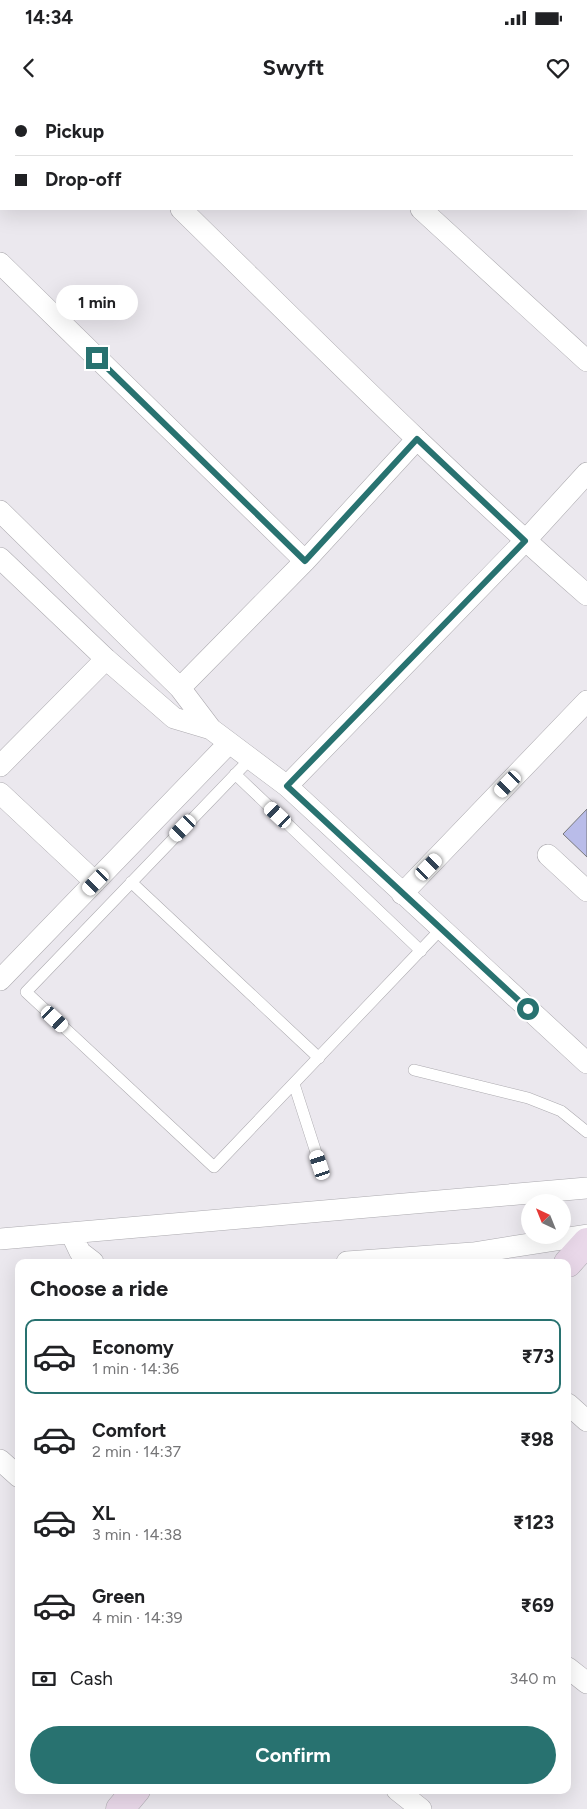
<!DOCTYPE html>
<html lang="en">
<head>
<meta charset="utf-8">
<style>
	body { margin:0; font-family:Figtree,sans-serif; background:#f6f6f6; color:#202124; height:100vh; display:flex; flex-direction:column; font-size:19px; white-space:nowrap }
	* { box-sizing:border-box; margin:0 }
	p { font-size:16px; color:#757577 }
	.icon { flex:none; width:28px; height:28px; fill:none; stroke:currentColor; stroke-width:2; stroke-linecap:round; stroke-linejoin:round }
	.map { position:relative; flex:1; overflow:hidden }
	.details { position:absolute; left:15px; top:1159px; width:556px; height:535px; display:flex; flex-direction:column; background:#fff; border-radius:10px; box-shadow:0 5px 20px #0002 }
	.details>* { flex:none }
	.hud { position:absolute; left:0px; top:0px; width:588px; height:110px; box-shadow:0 5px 20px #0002; display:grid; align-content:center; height:110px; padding:0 15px; background:#fff }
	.needle { width:32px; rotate:317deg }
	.buttons { position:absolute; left:521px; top:1094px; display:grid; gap:10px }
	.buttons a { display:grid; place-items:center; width:50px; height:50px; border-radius:50%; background:#fff; box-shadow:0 5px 20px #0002; font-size:25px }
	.end { position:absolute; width:22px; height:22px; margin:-11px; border:6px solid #287270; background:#fff; box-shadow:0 0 0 2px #fff }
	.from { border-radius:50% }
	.bubble { position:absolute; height:35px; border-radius:18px; background:#fff; box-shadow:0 5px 20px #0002; font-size:16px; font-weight:700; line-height:35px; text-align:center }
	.car { position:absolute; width:15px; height:30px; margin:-15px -8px; border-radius:6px; box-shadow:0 0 4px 1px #0007; background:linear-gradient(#fff 24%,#345 0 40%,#fff 0 76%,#345 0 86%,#fff 0) }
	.hud b { display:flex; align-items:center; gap:18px; height:48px; font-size:19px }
	.hud b+b { border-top:1px solid #e0e0e0 }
	.hud i { width:12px; height:12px; background:#202124 }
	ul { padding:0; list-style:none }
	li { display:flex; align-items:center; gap:15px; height:75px; margin:0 10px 8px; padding:0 5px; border:2px solid transparent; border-radius:10px }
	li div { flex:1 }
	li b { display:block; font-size:19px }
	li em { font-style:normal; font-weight:700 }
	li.active { border-color:#287270 }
	li>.icon { width:45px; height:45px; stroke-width:1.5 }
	h2 { padding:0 15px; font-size:22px; line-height:60px }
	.pay { display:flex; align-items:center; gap:12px; height:55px; padding:0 15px; font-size:19px }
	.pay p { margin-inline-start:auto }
	.button { display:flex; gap:10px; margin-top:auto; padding:10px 15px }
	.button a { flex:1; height:58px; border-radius:30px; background:#287270; color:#fff; font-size:20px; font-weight:700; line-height:58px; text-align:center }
	.status { display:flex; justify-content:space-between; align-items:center; height:35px; padding:0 25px; background:#fff; direction:ltr }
	.status svg { height:14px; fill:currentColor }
	header { display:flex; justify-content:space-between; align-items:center; height:65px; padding:0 15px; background:#fff; font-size:22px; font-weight:700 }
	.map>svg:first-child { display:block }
	.building { fill:#b9bce9; stroke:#77787d }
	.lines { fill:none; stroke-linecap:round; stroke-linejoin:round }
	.lane-casing { stroke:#acaaaf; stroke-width:12 }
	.street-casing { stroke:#acaaaf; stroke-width:22 }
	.secondary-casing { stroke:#acaaaf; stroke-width:29 }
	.lane { stroke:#fff; stroke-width:11 }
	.street { stroke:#fff; stroke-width:21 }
	.secondary { stroke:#e9d8e9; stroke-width:28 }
	.route { stroke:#287270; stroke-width:6 }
</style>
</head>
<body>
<div class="status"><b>14:34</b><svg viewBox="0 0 49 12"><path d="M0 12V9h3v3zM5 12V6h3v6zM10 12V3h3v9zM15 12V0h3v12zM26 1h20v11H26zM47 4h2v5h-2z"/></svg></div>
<header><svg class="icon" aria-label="back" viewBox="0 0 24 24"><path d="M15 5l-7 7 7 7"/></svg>Swyft<svg class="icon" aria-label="heart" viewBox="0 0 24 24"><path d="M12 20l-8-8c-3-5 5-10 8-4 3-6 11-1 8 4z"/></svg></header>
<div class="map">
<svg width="587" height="1709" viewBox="0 0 587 1709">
	<rect width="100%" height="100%" fill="#ebe8ee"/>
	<!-- building -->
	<path class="building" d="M587,709V757L563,734Z"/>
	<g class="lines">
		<defs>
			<path id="lane" d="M251,658L26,892L214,1067L441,829
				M235,674L421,851
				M131,782L319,958
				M414,970L528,998L561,1011L587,1032
				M294,984L320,1065"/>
			<path id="street" d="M69,0L70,1
				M302,0L304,1
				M553,0L555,1
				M32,1L33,0
				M586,31L587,32
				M0,38L1,36
				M181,109C314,239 446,372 587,495
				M421,109L587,261
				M0,163L305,461
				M0,411L180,588L211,629L287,686L587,963
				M0,458L106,559L174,618L211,629
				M180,588L305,461L417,339
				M0,666L106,559
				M287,686L525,441L587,373
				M0,693L95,782
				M548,755L587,791
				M402,794L587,601
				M0,880L229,643
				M71,1133L80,1152L93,1162
				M0,1139L587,1088
				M347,1162L473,1153L587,1135
				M568,1304L587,1321
				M0,1360L19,1377
				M568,1568L587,1583
				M397,1690L421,1709"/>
			<path id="secondary" d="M568,1163L587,1142
				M120,1709L136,1690"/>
		</defs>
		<!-- lane casing -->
		<use href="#lane" class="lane-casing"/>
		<!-- street casing -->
		<use href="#street" class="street-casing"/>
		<!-- secondary casing -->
		<use href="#secondary" class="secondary-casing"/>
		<!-- lane -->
		<use href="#lane" class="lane"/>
		<!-- street -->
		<use href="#street" class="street"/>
		<!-- secondary -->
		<use href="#secondary" class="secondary"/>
	</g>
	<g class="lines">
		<!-- route -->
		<path class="route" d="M97,258L305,461L417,339L525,441L287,686L528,909"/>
	</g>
</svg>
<div class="buttons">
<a><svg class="needle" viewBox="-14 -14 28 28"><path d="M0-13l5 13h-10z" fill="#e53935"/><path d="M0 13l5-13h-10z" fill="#757577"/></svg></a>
</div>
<i class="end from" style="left:528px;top:909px"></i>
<i class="end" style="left:97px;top:258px"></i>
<div class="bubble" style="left:56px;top:185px;width:82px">1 min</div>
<i class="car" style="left:508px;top:684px;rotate:224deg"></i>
<i class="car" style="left:278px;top:715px;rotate:313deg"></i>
<i class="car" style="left:183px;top:728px;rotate:224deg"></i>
<i class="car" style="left:429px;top:767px;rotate:44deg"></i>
<i class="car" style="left:96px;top:782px;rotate:224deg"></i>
<i class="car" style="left:55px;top:919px;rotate:133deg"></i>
<i class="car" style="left:320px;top:1065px;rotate:342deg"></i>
<div class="hud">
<b><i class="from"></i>Pickup</b>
<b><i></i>Drop-off</b>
</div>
<section class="details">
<h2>Choose a ride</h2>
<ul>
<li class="active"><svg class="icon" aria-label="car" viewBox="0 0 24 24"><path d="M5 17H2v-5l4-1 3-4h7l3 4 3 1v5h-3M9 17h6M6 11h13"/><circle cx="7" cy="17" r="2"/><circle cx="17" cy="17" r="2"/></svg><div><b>Economy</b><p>1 min · 14:36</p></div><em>₹73</em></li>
<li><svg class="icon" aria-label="car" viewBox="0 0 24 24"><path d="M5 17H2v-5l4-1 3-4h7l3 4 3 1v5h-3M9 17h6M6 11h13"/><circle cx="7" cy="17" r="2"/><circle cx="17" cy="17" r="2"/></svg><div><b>Comfort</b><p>2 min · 14:37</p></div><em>₹98</em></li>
<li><svg class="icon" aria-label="car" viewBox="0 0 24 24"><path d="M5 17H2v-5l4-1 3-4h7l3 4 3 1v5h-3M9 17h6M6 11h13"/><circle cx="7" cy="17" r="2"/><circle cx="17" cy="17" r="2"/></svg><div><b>XL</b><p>3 min · 14:38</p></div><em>₹123</em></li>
<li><svg class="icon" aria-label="car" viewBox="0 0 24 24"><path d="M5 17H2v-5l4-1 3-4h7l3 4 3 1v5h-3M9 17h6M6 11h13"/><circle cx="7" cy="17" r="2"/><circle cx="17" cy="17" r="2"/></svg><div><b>Green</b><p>4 min · 14:39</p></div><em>₹69</em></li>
</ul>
<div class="pay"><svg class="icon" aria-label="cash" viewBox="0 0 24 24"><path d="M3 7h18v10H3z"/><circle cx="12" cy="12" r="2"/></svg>Cash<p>340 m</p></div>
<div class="button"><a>Confirm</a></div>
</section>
</div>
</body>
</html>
